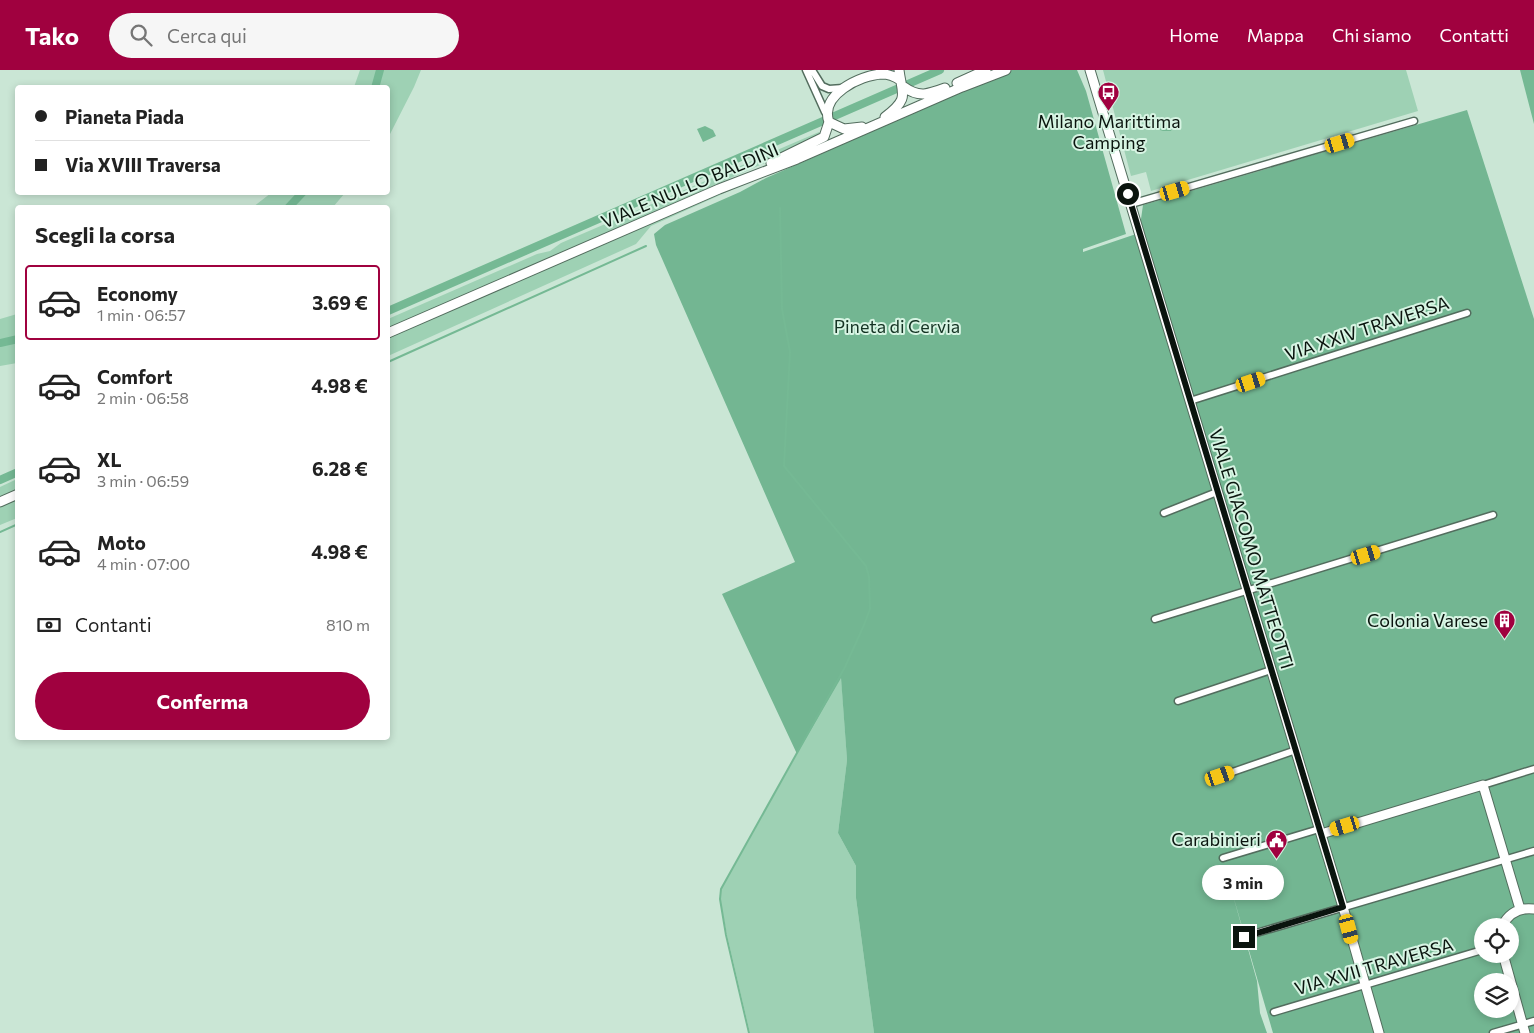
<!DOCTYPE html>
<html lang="it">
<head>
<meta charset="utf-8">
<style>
	body { margin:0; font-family:Commissioner,sans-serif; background:#f6f6f6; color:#222; height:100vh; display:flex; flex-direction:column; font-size:19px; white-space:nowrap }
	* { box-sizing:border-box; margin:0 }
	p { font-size:16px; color:#767676 }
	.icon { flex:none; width:28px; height:28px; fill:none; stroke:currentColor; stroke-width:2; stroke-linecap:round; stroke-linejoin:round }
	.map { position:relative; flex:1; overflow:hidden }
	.panel { position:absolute; left:15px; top:135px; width:375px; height:535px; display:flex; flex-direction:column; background:#fff; border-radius:5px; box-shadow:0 2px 8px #0003 }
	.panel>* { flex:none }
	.hud { position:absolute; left:15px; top:15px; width:375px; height:110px; border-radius:5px; box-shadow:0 2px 8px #0003; display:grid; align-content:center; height:110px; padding:0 20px; background:#fff }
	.controls { position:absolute; left:1474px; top:848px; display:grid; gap:10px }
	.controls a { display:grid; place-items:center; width:45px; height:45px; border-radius:50%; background:#fff; box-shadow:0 2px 8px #0003; font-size:25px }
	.end { position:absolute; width:22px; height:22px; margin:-11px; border:6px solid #0a140e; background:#fff; box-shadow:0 0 0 2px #fff }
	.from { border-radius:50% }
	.bubble { position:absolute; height:35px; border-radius:18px; background:#fff; box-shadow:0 2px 8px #0003; font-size:16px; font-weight:700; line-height:35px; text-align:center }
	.car { position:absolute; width:15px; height:30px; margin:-15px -8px; border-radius:6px; box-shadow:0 0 4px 1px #0007; background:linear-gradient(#f5c518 24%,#345 0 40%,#f5c518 0 76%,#345 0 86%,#f5c518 0) }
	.hud b { display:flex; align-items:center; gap:18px; height:48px; font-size:19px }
	.hud b+b { border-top:1px solid #e0e0e0 }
	.hud i { width:12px; height:12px; background:#222 }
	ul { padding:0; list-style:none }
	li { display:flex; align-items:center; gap:15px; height:75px; margin:0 10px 8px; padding:0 10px; border:2px solid transparent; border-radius:5px }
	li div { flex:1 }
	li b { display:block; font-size:19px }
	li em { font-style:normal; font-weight:700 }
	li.on { border-color:#a0013f }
	li>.icon { width:45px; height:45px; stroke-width:1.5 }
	h2 { padding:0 20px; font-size:22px; line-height:60px }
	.pay { display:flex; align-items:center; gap:12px; height:55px; padding:0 20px; font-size:19px }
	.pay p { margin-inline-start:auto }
	.cta { display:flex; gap:10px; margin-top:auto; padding:10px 20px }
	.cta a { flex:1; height:58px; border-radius:30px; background:#a0013f; color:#fff; font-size:20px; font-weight:700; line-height:58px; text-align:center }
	header { display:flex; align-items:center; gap:30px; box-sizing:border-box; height:70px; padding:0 25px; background:#a0013f; color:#fff }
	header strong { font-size:24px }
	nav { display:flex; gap:28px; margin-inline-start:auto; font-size:18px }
	.search { width:350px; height:45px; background:#f6f6f6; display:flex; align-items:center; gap:12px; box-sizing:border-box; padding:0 18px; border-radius:28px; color:#767676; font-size:19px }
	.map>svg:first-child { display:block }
	.green { fill:#9ed1b4 }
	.forest { fill:#73b692; fill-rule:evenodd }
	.water { fill:#75b994 }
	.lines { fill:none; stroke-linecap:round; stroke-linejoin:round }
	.stream { stroke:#75b994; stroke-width:2 }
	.canal { stroke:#75b994; stroke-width:8 }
	.street-casing { stroke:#536d5e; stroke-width:9 }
	.secondary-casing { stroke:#536d5e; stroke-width:11 }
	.street { stroke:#fff; stroke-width:6 }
	.secondary { stroke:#fff; stroke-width:9 }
	.route { stroke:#0a140e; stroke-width:6 }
	.labels { text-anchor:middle; stroke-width:4; stroke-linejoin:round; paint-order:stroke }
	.poi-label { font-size:18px; fill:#0a140e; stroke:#d7f4e3; text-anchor:end }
	.street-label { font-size:18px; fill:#0a140e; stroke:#d7f4e3 }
	.park-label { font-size:18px; fill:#143323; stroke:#d7f4e3 }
</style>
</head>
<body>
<header>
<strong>Tako</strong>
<div class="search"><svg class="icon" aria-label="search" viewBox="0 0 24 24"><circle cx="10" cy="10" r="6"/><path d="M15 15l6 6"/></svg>Cerca qui</div>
<nav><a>Home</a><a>Mappa</a><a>Chi siamo</a><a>Contatti</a></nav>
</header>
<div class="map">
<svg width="1534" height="963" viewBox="0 0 1534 963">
	<rect width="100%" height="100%" fill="#cae6d5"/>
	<!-- green -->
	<path class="green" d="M360,0H421L414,17L388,68V18L354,17Z
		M1103,0H1406L1418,41L1151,121L1146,102L1131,106Z
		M819,62L821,64L817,70L388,259V249L537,184L550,181L561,173Z
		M769,103L651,156L636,174L388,286V267Z
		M271,123V122L345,123L333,137H253Z
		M17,244V293L0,296V249Z
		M17,409V421L0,428V417Z
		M17,428V448L0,455V436Z
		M841,606L847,690L838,763L856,796V828L874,963H750L727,865L720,829L721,819Z"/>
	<!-- forest -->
	<path class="forest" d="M1012,0H1077L1086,21L1126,164L1083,179V182L1139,163L1143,135L1467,40L1534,249V963H1273L1232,822L1257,911L1260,943L1267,963H874L856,828V796L838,763L847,690L841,608L797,684L722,524L795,492L656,175L654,164L665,155L740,122L766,108ZM1482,856H1510V884H1482ZM1482,911H1510V939H1482Z"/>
	<!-- water -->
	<path class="water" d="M1520,0H1534V54Z
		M1170,51L1174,54L1171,61H1163L1151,57V52L1162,54Z
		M705,56L713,60L716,66L703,72L697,59Z"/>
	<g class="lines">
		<!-- stream -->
		<path class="stream" d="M388,292L646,176
			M0,462L18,454
			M749,963L726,865L720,829L721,819L845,597L864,555L870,539L869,507L866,496L784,396L790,282L782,239L780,138"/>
		<!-- canal -->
		<path class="canal" d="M375,18L380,0
			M288,138L303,122
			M388,241L940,0
			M0,273L18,269
			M0,410L18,402"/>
		<defs>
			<path id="street" d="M806,0L825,42
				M812,0L822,16L829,19L843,18
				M1131,134L1414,51
				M1190,331L1467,243
				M1164,443L1217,422
				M1155,549L1493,445
				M1178,631L1271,600
				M1221,706L1296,680
				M1483,715L1534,699
				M1223,788L1319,759
				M1243,867L1534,781
				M1274,942L1482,880
				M1493,963L1534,951"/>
			<path id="secondary" d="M1090,0L1343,837L1379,963
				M957,13L986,0
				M904,17C919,28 929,24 945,18
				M885,47C910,28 902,25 899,0
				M829,52L844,59L862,57
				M771,93L824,67L829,52C819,25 860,5 882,4C889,4 894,6 900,10
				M388,263L719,119L797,89L962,17L1006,0
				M0,432L18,424
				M1321,764L1483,715L1520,839
				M1502,856C1509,843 1519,837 1534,839
				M1503,884L1525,963"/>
		</defs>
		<!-- street casing -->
		<use href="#street" class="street-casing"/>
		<!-- secondary casing -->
		<use href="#secondary" class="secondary-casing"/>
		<!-- street -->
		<use href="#street" class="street"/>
		<!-- secondary -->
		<use href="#secondary" class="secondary"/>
	</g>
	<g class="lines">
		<!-- route -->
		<path class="route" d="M1128,124L1343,837L1244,867"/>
	</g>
	<!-- icons -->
	<defs>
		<symbol id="bus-pin" viewBox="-11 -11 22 30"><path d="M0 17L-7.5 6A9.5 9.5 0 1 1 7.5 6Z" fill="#a0013f" stroke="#d7f4e3"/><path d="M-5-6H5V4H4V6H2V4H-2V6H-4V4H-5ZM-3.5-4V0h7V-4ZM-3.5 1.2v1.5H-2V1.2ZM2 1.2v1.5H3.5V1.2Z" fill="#fff"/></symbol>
		<symbol id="building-pin" viewBox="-11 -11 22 30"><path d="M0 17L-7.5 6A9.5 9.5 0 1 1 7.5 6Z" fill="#a0013f" stroke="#d7f4e3"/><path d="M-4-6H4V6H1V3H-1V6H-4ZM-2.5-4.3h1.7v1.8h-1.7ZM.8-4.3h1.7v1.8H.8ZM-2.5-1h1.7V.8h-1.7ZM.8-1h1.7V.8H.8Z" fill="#fff"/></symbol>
		<symbol id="civic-pin" viewBox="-11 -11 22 30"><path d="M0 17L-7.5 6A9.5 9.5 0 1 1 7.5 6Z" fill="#a0013f" stroke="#d7f4e3"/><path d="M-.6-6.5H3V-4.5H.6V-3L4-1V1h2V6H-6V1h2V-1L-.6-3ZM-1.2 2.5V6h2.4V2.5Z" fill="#fff"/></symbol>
	</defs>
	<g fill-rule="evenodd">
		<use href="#bus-pin" x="1096" y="10" width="25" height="34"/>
		<use href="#building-pin" x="1492" y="538" width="25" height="34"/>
		<use href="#civic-pin" x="1264" y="758" width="25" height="34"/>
	</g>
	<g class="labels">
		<!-- poi labels -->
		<g class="poi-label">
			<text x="1109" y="58" text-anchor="middle">Milano Marittima<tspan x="1109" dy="21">Camping</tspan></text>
			<text x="1488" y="557">Colonia Varese</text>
			<text x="1261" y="776">Carabinieri</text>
		</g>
		<!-- street labels -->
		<g class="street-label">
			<text transform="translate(690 116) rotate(-23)" y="6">VIALE NULLO BALDINI</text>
			<text transform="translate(1367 259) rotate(-18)" y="6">VIA XXIV TRAVERSA</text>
			<text transform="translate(1251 479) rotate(73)" y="6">VIALE GIACOMO MATTEOTTI</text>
			<text transform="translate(1374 897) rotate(-16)" y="6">VIA XVII TRAVERSA</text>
		</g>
		<!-- park labels -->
		<g class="park-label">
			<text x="897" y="263">Pineta di Cervia</text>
		</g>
	</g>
</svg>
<div class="controls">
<a><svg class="icon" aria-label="locate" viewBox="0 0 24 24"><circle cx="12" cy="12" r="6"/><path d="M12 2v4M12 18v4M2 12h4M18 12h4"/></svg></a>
<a><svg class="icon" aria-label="layers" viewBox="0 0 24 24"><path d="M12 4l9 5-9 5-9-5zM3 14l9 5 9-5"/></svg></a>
</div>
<i class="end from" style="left:1128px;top:124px"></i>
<i class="end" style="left:1244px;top:867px"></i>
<div class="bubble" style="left:1202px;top:795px;width:82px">3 min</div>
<i class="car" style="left:1340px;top:73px;rotate:73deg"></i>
<i class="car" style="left:1175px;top:121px;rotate:74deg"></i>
<i class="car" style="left:1251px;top:312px;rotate:72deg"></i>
<i class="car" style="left:1366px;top:485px;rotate:73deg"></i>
<i class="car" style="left:1220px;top:706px;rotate:71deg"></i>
<i class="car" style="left:1345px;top:756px;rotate:253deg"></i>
<i class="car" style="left:1349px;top:859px;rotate:165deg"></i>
<div class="hud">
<b><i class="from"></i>Pianeta Piada</b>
<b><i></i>Via XVIII Traversa</b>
</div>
<section class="panel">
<h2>Scegli la corsa</h2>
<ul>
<li class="on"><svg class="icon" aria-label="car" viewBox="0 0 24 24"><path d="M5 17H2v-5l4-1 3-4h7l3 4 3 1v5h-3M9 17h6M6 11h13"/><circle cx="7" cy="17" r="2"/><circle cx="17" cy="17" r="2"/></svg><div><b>Economy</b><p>1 min · 06:57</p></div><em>3.69 €</em></li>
<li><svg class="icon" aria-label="car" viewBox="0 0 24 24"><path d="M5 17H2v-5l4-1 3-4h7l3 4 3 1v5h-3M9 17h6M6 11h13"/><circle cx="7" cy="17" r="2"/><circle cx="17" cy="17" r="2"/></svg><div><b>Comfort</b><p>2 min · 06:58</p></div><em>4.98 €</em></li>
<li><svg class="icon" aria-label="car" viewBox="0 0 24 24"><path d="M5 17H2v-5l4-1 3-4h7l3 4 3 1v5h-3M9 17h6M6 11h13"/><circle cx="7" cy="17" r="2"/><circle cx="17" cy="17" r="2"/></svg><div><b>XL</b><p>3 min · 06:59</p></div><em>6.28 €</em></li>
<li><svg class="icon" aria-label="car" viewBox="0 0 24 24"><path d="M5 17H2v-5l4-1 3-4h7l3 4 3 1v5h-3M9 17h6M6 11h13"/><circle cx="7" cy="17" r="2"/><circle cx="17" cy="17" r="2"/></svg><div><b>Moto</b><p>4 min · 07:00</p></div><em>4.98 €</em></li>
</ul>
<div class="pay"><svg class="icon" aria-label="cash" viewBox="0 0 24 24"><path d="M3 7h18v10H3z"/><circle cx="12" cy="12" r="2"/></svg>Contanti<p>810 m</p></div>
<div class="cta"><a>Conferma</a></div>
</section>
</div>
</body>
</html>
